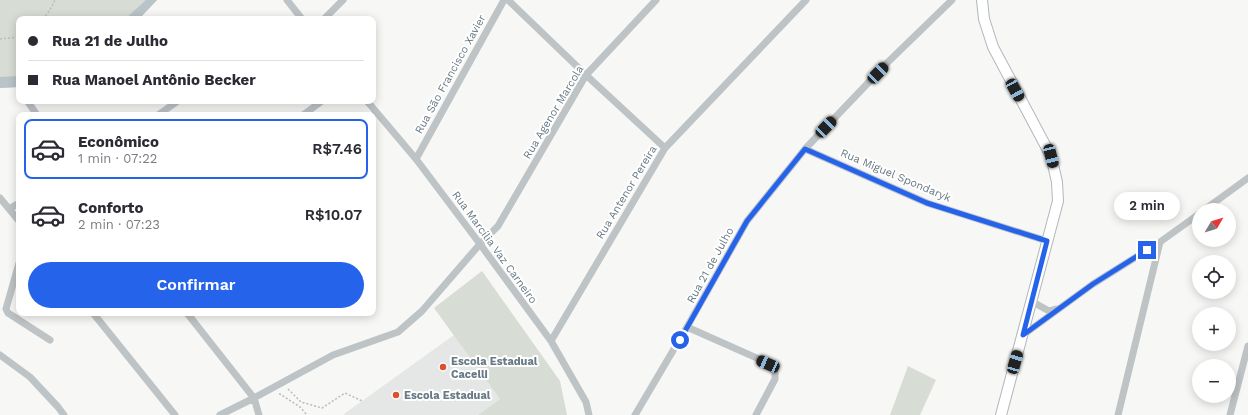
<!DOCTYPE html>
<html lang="pt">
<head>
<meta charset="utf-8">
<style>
	body { margin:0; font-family:"Work Sans",sans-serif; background:#f2f2f3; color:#2b2b33; height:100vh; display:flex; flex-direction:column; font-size:15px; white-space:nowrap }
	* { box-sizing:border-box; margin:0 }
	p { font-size:13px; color:#7c7c81 }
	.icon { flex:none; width:22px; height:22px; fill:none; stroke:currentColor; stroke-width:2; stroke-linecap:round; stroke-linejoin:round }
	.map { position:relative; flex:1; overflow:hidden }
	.side { position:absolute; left:16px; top:112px; width:360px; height:204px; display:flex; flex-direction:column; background:#fff; border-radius:8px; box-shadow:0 2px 10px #0003 }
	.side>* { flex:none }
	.banner { position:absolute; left:16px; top:16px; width:360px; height:88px; border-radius:8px; box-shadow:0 2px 10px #0003; display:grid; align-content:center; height:88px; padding:0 12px; background:#fff }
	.needle { width:26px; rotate:52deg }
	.buttons { position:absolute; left:1192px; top:203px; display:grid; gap:8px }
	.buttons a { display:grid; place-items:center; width:44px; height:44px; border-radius:50%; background:#fff; box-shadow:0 2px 10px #0003; font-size:20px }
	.end { position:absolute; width:18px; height:18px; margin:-9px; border:5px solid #2563eb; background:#fff; box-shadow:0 0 0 2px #fff }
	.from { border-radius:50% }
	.bubble { position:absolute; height:28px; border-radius:14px; background:#fff; box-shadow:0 2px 10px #0003; font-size:13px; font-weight:600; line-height:28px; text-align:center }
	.car { position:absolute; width:12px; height:24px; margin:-12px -6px; border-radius:5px; box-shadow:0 0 3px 1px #0007; background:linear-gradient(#222 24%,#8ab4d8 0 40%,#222 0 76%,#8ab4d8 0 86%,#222 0) }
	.banner b { display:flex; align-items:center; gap:14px; height:38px; font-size:15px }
	.banner b+b { border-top:1px solid #e1e1e2 }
	.banner i { width:10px; height:10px; background:#2b2b33 }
	ul { padding:7px 0 0; list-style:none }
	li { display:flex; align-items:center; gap:12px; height:60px; margin:0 8px 6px; padding:0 4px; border:2px solid transparent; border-radius:8px }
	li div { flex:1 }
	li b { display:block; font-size:15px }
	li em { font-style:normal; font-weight:600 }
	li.selected { border-color:#2563eb }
	li>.icon { width:36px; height:36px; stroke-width:1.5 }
	.button { display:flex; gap:8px; margin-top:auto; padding:8px 12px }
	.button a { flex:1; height:46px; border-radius:24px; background:#2563eb; color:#fff; font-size:16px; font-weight:600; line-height:46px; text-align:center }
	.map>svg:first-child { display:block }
	.built { fill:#e5e6e6 }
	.green { fill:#d7dcd4 }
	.water { fill:#b8c4c8 }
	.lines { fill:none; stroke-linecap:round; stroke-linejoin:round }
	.secondary-casing { stroke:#b1b7bb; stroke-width:12 }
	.path { stroke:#b9bcbe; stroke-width:1.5; stroke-dasharray:2 2; stroke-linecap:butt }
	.street { stroke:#bec3c6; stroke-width:7 }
	.secondary { stroke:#fff; stroke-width:10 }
	.route { stroke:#2563eb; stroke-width:5 }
	.poi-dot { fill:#dc4f2f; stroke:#fff; stroke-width:1.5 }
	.labels { text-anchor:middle; stroke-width:4; stroke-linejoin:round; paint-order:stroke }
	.street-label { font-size:11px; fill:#677984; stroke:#fff }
	.poi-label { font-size:11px; font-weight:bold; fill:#677984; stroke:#fff; text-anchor:start }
</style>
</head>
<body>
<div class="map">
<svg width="1248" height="415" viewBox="0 0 1248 415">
	<rect width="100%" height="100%" fill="#f7f7f5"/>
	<!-- built -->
	<path class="built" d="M454,335L500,399L478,415H345L344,414Z"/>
	<!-- green -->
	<path class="green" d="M0,0H157L139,19H19V87L0,88Z
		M482,271L560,381L567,415H478L500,399L434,308Z
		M908,366L936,380L920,415H890Z"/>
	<!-- water -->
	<path class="water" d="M146,0H157L139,19H125Z
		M19,76V87L0,88V77Z"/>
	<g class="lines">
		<defs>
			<path id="secondary" d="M982,0L984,19L993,47L1051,156L1057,182L1058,201L1001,415"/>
		</defs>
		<!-- secondary casing -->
		<use href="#secondary" class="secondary-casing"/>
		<!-- path -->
		<path class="path" d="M43,19L50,10L55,0
			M0,39L19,37
			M288,389L301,402L322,408L345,393L362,401
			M279,394H280L300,407L307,415"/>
		<!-- street -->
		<path class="street" d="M287,0L302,19
			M508,0L586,75L665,148
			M324,19L343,0
			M367,101L416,159L480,244L551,341L586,402L589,415
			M28,102L37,115
			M158,115L178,101
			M303,115L322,101
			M805,149L927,203L1047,241
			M416,159L504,0
			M0,198L19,221
			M9,209L19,203
			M1204,210L1248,178
			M19,263L6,309L8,313L50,340
			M1031,301L1049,311L1056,309
			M93,313L175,415
			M187,313L254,398L259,415
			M687,327L768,363L775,372V379L756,415
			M1023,335L1093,284L1160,242L1199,214
			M551,341L665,148L806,0
			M0,355L30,377L58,407L64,415
			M220,415L254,398L333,355L398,332L422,311L480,244L498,226L586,75L656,0
			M635,415L687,327L747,221L805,149L888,62L952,0
			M1118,415L1160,242
			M1230,415L1248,346"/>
		<!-- secondary -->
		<use href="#secondary" class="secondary"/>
	</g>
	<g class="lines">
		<!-- route -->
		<path class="route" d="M680,340L747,221L805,149L927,203L1047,241L1023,335L1093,284L1147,250"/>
	</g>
	<!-- markers -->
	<g class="poi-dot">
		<circle cx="443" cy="367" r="4"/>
		<circle cx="396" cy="395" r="4"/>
	</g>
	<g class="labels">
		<!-- street labels -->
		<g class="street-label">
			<text transform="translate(450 74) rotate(-61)" y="4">Rua São Francisco Xavier</text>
			<text transform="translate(553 112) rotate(-59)" y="4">Rua Agenor Marcola</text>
			<text transform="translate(896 175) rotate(23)" y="4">Rua Miguel Spondaryk</text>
			<text transform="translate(626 192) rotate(-59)" y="4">Rua Antenor Pereira</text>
			<text transform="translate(495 247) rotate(54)" y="4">Rua Marcília Vaz Carneiro</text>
			<text transform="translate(710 265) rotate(-61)" y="4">Rua 21 de Julho</text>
		</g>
		<!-- poi labels -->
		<g class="poi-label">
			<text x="451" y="365">Escola Estadual<tspan x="451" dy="13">Cacelli</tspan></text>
			<text x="404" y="399">Escola Estadual</text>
		</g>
	</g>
</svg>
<div class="buttons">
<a><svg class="needle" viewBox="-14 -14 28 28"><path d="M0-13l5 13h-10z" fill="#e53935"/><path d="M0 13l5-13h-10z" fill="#7c7c81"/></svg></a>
<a><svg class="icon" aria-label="locate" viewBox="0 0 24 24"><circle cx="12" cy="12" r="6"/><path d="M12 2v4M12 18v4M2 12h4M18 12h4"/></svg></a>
<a>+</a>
<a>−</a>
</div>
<i class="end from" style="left:680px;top:340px"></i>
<i class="end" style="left:1147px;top:250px"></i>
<div class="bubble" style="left:1114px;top:192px;width:66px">2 min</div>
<i class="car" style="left:878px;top:73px;rotate:44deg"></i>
<i class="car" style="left:1015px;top:90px;rotate:151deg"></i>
<i class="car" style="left:826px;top:127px;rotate:44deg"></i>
<i class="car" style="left:1051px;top:156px;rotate:166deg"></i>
<i class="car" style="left:1015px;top:362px;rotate:16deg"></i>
<i class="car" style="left:768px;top:364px;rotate:294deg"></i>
<div class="banner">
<b><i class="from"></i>Rua 21 de Julho</b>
<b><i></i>Rua Manoel Antônio Becker</b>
</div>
<section class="side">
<ul>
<li class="selected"><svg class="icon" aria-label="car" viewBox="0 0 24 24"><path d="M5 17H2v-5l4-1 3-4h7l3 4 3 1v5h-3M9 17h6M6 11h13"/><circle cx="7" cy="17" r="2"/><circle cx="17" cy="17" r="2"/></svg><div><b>Econômico</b><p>1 min · 07:22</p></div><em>R$7.46</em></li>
<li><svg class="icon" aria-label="car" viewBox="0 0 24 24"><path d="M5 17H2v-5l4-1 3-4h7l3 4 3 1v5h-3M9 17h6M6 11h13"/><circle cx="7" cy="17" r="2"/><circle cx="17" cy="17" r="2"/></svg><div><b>Conforto</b><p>2 min · 07:23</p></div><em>R$10.07</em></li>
</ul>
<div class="button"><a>Confirmar</a></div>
</section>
</div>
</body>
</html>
